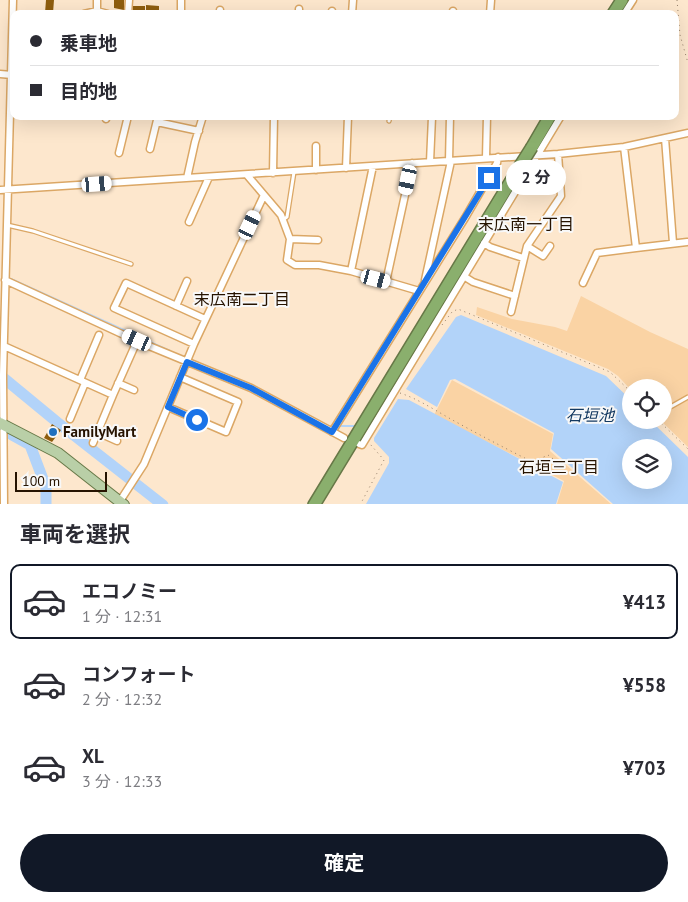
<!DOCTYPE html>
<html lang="ja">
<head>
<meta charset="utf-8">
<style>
	body { margin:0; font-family:"PT Sans","Noto Sans JP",sans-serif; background:#f2f2f3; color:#2b2b33; height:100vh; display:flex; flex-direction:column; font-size:19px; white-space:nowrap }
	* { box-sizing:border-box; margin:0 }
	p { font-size:16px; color:#7c7c81 }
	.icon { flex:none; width:28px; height:28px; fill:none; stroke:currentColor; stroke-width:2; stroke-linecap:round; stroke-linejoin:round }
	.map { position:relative; height:504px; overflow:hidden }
	.drawer { display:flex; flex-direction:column; background:#fff; flex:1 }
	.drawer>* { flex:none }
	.guide { position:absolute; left:10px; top:10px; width:669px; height:110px; border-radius:10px; box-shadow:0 5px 20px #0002; display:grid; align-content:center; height:110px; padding:0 20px; background:#fff }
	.fabs { position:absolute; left:622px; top:379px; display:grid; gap:10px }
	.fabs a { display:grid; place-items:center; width:50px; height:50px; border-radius:50%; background:#fff; box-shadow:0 5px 20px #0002; font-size:25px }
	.scale { position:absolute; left:15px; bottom:12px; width:92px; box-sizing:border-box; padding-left:5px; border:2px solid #261300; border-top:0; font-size:14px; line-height:18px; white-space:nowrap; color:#261300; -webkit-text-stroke:4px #f8f8f8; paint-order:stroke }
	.end { position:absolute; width:22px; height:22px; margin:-11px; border:6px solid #1a73e8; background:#fff; box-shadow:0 0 0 2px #fff }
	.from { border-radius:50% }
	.bubble { position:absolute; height:35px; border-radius:18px; background:#fff; box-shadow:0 5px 20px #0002; font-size:16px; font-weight:700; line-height:35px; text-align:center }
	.car { position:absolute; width:15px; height:30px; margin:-15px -8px; border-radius:6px; box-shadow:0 0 4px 1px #0007; background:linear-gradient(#fff 24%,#345 0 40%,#fff 0 76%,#345 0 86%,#fff 0) }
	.guide b { display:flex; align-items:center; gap:18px; height:48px; font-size:19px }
	.guide b+b { border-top:1px solid #e1e1e2 }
	.guide i { width:12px; height:12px; background:#2b2b33 }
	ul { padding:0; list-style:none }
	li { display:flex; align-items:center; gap:15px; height:75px; margin:0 10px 8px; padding:0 10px; border:2px solid transparent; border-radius:10px }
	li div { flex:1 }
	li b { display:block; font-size:19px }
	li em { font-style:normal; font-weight:700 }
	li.selected { border-color:#111827 }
	li>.icon { width:45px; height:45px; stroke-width:1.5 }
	h2 { padding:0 20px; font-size:22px; line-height:60px }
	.primary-button { display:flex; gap:10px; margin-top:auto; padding:10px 20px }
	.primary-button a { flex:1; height:58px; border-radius:30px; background:#111827; color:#fff; font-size:20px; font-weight:700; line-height:58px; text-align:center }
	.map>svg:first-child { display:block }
	.green { fill:#fad3a4 }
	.water { fill:#b2d3f9; fill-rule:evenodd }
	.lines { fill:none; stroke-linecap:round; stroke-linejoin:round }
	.stream { stroke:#b2d3f9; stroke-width:2 }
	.river { stroke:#b2d3f9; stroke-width:11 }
	.building { fill:#8e5d0e }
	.lane-casing { stroke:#dba765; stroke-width:5.5 }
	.street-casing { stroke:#dba765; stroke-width:9 }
	.primary-casing { stroke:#677847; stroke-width:12 }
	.highway-casing { stroke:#677847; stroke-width:14 }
	.path { stroke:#947f69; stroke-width:1; stroke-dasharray:1 4; stroke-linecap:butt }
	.lane { stroke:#fff; stroke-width:3 }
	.street { stroke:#fff; stroke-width:6 }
	.primary { stroke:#b9cfa7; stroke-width:10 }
	.highway { stroke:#8aaf6d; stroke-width:11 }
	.highway-bridge-casing { stroke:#677847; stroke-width:14; stroke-linecap:butt }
	.highway-bridge { stroke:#8aaf6d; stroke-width:11 }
	.route { stroke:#1a73e8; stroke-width:6 }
	.poi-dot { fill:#1f70bf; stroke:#f8f8f8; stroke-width:2 }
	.labels { text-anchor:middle; stroke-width:4; stroke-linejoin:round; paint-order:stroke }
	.poi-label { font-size:15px; font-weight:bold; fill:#261300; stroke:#f8f8f8; text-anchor:start }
	.neighbourhood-label { font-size:16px; fill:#261300; stroke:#f8f8f8 }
	.water-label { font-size:16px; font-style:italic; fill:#133961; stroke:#f8f8f8 }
</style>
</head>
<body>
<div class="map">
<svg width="688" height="505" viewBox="0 0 688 505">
	<rect width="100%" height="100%" fill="#fde7cd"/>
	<!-- green -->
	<path class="green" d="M581,296L650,332L688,349V447L660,420H664V388H631V390L618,376L608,369L476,315L477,307L512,319L555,327L567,331Z
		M452,380L553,434L550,451L611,504H557L564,481L434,415Z"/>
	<!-- water -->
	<path class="water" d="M461,315L606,376L631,400V420H650L688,457V504H613L551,449L554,433L455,379L450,380L437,407L406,389L456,317ZM631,448H664V480H631Z
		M398,399L409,400L563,482L556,504H366L389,463V457L374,441V438Z"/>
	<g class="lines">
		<!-- stream -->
		<path class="stream" d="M11,279L170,351
			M338,426H356"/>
		<!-- river -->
		<path class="river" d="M0,375L57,422L163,505
			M12,435L30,445L46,487V505"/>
	</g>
	<!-- building -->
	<path class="building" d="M46,0H54L53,13H45Z
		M114,0H124V10L114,8Z
		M146,5L159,6V14H146Z
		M133,6H145V14H133Z
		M52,424L61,430L52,442L44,438Z"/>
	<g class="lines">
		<defs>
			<path id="lane" d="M265,14V13
				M389,121L390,116
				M284,219L287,217L294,172
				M7,225L33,231L131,264
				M665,410L688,397"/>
			<path id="street" d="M97,11V0
				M84,14L97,11L108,14
				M128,14L129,0
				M181,14V0
				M220,14V10
				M299,14V9
				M332,14V11
				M352,14L353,0
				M453,14V11
				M490,14L491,0
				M624,14L633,0
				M0,74L12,75
				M106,119L107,116
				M157,122L199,131
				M665,138L673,243
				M624,147L636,248L687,242
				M150,149L158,116
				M119,153L128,116
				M486,158L487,116
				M449,161L450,116
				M430,162L432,117
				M346,168L348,116
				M316,170V146
				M273,173L274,116
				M187,178L195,142L203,116
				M0,190L558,154L624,147L688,133
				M264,195L281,215L290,239L318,240
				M189,222L209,177
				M290,239L287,260L295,265H319L351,271L373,166
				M484,243L490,247L523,258
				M527,246L543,256L550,246
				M351,271L419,291
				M465,277L473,282L515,296
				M5,280L137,341
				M425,280L451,161
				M386,282L412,163
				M583,283L597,253L636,248
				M176,306L187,281
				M511,312L527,246L561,196L558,154
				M194,344L114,308L126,283L205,319
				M4,346L113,395L137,341L251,388L344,438
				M80,380L99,335
				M118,383L134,390
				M168,407L226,432L238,402L180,377
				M70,419L85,383
				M97,432L117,441
				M332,432L465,218L497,163L498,157
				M93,443L113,395
				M359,444L362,445L561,116
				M120,501L144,464L194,344L264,195L247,175
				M4,505L3,375L13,0"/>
			<path id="primary" d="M0,423L58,453L124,505"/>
			<path id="highway" d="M613,14L622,0
				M532,147L550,116
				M314,505L520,166"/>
		</defs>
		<!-- lane casing -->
		<use href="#lane" class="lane-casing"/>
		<!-- street casing -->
		<use href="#street" class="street-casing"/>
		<!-- primary casing -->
		<use href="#primary" class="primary-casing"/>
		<!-- highway casing -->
		<use href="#highway" class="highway-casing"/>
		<!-- path -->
		<path class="path" d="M677,0L680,35L688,63
			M442,325L452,312L458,309L610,372L631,392
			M400,393C421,400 439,413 458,423C489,440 520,456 551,471L556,461L548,455L533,462
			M658,420L688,449
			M360,505L384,460L370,444"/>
		<!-- lane -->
		<use href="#lane" class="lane"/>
		<!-- street -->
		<use href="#street" class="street"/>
		<!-- primary -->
		<use href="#primary" class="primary"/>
		<!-- highway -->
		<use href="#highway" class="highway"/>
		<defs>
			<path id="highway-bridge" d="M520,166L532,147"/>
		</defs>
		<!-- highway-bridge casing -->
		<use href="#highway-bridge" class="highway-bridge-casing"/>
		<!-- highway-bridge -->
		<use href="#highway-bridge" class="highway-bridge"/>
	</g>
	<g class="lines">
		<!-- route -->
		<path class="route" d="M197,420L168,407L187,362L251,388L332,432L489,178"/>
	</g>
	<!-- markers -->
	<circle class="poi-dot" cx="53" cy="432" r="5"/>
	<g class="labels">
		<!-- poi labels -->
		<g class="poi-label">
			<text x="63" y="437">FamilyMart</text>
		</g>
		<!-- neighbourhood labels -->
		<g class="neighbourhood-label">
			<text x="526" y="230">末広南一丁目</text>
			<text x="242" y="305">末広南二丁目</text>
			<text x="559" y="473">石垣三丁目</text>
		</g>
		<!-- water labels -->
		<g class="water-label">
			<text x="590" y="421">石垣池</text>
		</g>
	</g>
</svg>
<div class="fabs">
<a><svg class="icon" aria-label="locate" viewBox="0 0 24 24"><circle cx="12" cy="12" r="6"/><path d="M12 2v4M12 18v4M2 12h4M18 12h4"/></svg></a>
<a><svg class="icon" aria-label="layers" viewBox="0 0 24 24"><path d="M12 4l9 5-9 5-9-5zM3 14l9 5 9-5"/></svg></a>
</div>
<div class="scale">100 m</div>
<i class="end from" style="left:197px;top:420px"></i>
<i class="end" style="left:489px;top:178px"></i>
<div class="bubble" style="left:506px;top:160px;width:60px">2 分</div>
<i class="car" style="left:408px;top:180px;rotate:192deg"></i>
<i class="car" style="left:97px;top:184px;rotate:86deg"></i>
<i class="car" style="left:250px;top:225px;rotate:25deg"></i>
<i class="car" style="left:376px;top:279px;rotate:105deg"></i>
<i class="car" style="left:137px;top:340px;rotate:294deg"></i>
<div class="guide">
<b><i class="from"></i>乗車地</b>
<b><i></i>目的地</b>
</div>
</div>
<section class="drawer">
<h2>車両を選択</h2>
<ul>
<li class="selected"><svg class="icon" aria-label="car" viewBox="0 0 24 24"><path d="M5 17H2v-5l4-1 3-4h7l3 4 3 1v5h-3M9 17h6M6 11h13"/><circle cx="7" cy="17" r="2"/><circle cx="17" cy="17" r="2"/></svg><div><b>エコノミー</b><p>1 分 · 12:31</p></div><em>¥413</em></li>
<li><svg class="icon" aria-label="car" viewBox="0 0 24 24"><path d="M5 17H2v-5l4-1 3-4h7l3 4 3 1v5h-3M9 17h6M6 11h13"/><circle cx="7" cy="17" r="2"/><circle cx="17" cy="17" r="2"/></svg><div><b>コンフォート</b><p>2 分 · 12:32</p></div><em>¥558</em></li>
<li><svg class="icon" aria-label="car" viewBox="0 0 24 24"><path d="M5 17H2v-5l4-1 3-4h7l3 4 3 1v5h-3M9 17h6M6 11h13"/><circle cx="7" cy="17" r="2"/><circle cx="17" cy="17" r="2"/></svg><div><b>XL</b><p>3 分 · 12:33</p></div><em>¥703</em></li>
</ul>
<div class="primary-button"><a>確定</a></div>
</section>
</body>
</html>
